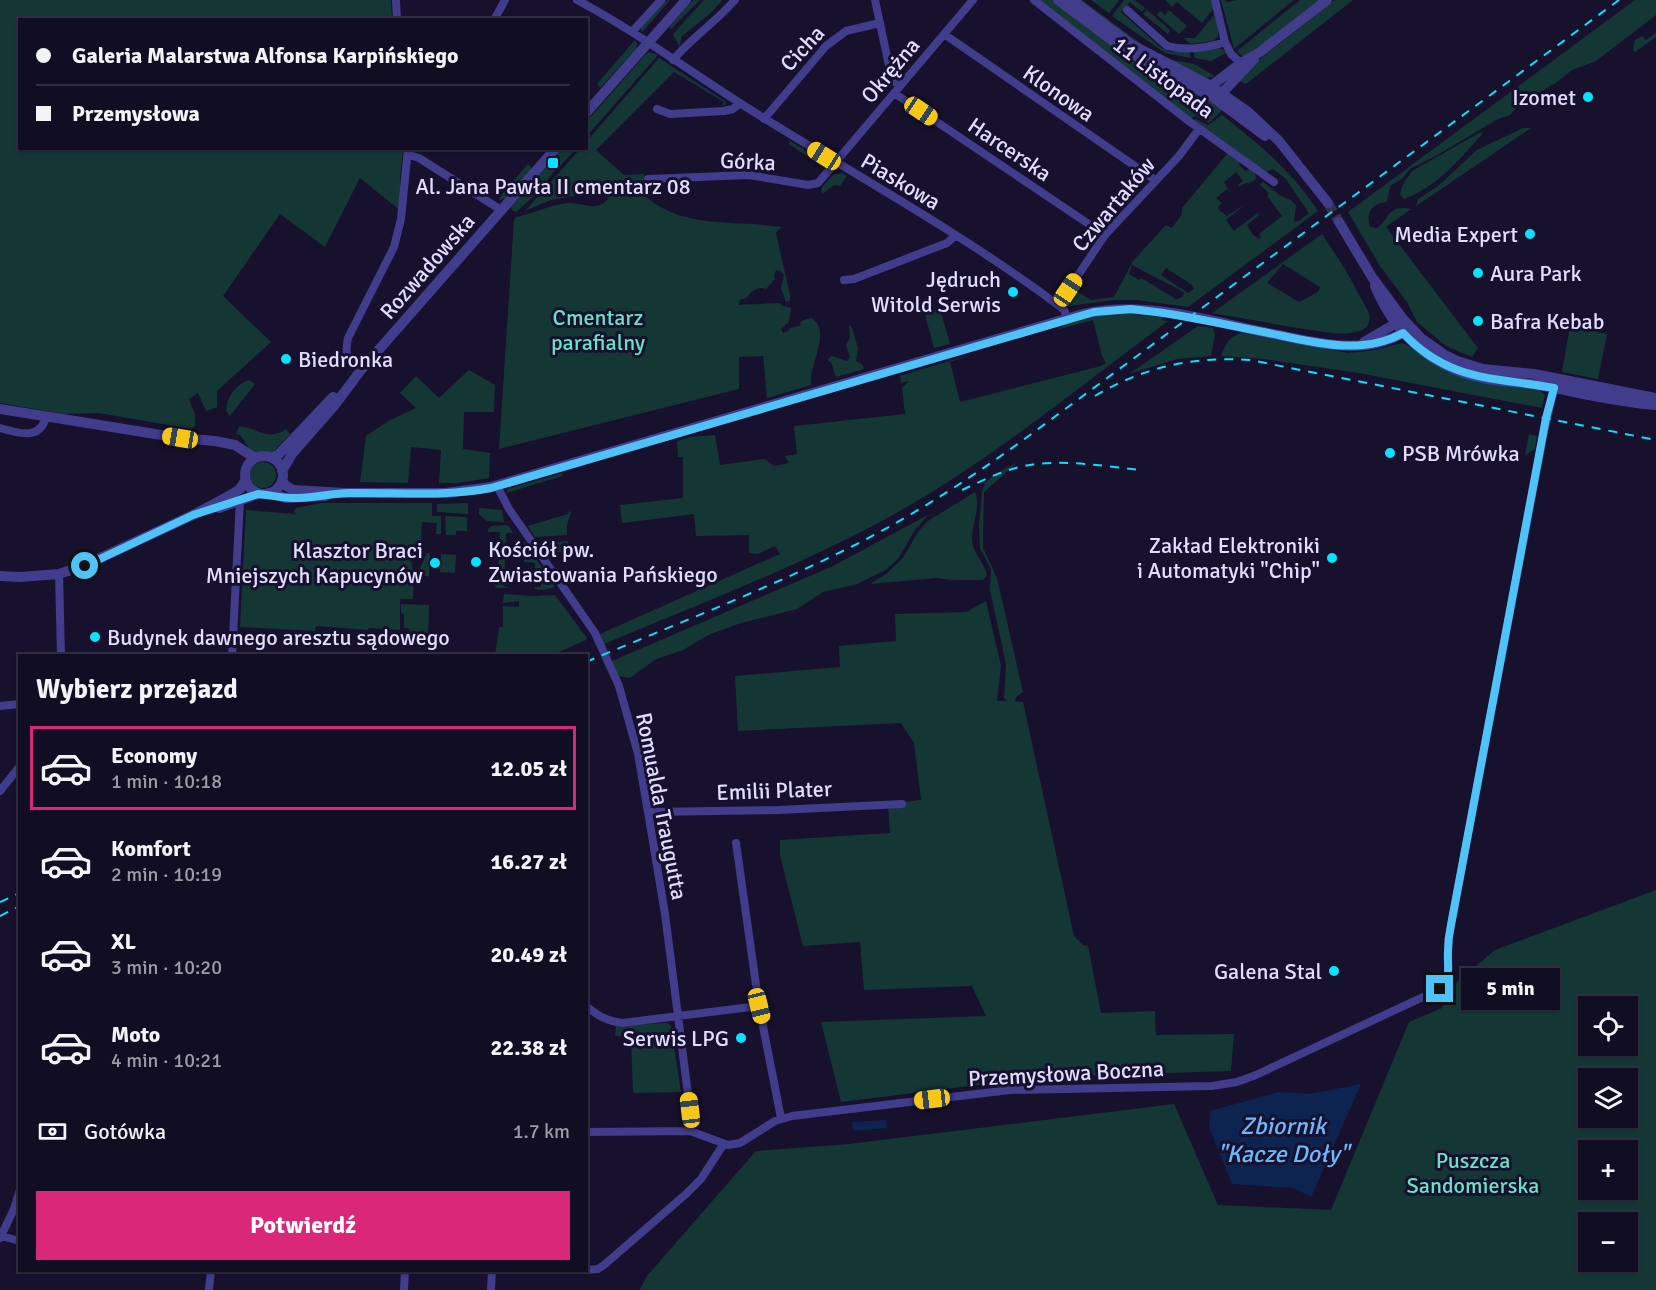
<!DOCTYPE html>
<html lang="pl">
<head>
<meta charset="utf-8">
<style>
	body { margin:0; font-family:Signika,sans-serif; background:#1a162a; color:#f1f3f6; height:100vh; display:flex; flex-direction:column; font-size:22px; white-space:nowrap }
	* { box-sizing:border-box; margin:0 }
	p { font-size:20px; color:#9c9ca5 }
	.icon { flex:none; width:33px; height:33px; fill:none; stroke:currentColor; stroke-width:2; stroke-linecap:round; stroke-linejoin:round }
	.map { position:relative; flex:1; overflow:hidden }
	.side { position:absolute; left:18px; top:654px; width:570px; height:618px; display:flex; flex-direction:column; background:#110d22; border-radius:0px; box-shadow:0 2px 4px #0004,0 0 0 2px #302d40 }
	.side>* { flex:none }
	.guide { position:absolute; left:18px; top:18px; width:570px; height:132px; border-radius:0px; box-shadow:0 2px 4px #0004,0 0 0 2px #302d40; display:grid; align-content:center; height:132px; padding:0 18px; background:#110d22 }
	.fabs { position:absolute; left:1578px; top:996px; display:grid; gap:12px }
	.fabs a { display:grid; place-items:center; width:60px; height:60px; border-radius:0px; background:#110d22; box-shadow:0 2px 4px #0004,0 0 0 2px #302d40; font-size:30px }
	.end { position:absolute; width:27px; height:27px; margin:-14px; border:8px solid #4fc3f7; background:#111; box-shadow:0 0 0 3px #111 }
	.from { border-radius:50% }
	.bubble { position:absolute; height:42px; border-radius:0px; background:#110d22; box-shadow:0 2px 4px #0004,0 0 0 2px #302d40; font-size:20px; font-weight:800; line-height:42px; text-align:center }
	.car { position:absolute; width:18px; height:36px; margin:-18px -9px; border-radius:8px; box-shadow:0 0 4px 2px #0007; background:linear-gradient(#f5c518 24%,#345 0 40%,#f5c518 0 76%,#345 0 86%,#f5c518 0) }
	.guide b { display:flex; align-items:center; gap:21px; height:57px; font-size:22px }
	.guide b+b { border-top:2px solid #302d40 }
	.guide i { width:15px; height:15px; background:#f1f3f6 }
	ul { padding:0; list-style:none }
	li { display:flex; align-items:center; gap:18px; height:84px; margin:0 12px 9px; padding:0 6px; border:3px solid transparent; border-radius:0px }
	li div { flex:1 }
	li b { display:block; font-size:22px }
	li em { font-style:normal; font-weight:800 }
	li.current { border-color:#db2777 }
	li>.icon { width:54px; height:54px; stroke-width:1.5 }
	h2 { padding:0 18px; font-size:27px; line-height:72px }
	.pay { display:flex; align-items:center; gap:15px; height:66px; padding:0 18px; font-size:22px }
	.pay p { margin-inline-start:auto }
	.cta { display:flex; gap:12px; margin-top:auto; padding:12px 18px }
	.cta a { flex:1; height:69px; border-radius:0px; background:#db2777; color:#fff; font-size:24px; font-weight:800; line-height:69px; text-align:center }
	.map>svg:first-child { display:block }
	.green { fill:#143736; fill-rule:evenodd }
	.water { fill:#0d2450 }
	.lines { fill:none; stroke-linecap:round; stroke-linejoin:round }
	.tertiary-tunnel { stroke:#35304c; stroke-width:10; stroke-dasharray:10 5; stroke-linecap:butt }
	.minor { stroke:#413c8c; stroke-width:8 }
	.tertiary { stroke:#413c8c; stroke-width:10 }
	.rail { stroke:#09e2ff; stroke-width:2; stroke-dasharray:9 8; stroke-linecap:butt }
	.route { stroke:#4fc3f7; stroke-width:8 }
	.poi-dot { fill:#09e2ff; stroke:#17112d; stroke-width:2 }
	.labels { text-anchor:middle; stroke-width:6; stroke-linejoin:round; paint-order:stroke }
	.street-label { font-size:22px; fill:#e2ddff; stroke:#17112d }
	.poi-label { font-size:22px; fill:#e2ddff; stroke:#17112d; text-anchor:end }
	.park-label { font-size:22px; fill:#66e2c5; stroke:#17112d }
	.water-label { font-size:24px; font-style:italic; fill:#6bb8ff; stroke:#17112d }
</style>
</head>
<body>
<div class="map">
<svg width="1656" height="1290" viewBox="0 0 1656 1290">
	<rect width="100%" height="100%" fill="#17112d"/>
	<!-- green -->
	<path class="green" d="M0,0H391L392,19L20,20V148L403,149L400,178L402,212L360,178L325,247L280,214L223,296L271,342L217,391V407L206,411L198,393L189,399L195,414V426L191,429L99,413L65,414L0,403Z
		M670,0L644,30L641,32V27L662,2Z
		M693,0H700L671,29L669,27Z
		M704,0H722L712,12L681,37L680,48L673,34Z
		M1038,0H1053L1224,108L1209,123L1195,116L1190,119Z
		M1076,0H1082L1155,54L1162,58L1194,64L1215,76L1208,78L1200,76L1142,48Z
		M1091,0H1119L1109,13Z
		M1124,0H1135L1145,8L1142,12L1130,2L1121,12L1160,47C1170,54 1178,52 1189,51L1191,58L1165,53L1112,16Z
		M1165,0H1212L1214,8L1202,23L1177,2L1172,7Z
		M1221,0H1225L1227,2L1236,0H1294L1234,49Z
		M1300,0H1320L1263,44L1243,57L1237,51Z
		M1335,0H1353L1246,84L1239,81L1260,59Z
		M1635,0H1656V15L1596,61L1572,70L1557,82L1520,104L1510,115L1498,119L1434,157L1410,169L1403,178L1390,186L1387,202C1373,203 1365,212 1370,227L1377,228C1391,218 1387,204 1411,209L1386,227L1478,348L1472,357L1446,346L1417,322L1407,302L1380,266L1348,212Z
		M1147,10L1170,30L1168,34L1143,14Z
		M1169,10L1187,26L1179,34L1157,15L1160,11L1165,15Z
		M1215,14C1222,44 1219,40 1191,44L1183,38H1195Z
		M1656,33V37L1635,52L1633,50L1635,40L1642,36L1646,40Z
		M635,40L637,43L636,49L600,88L597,84Z
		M1219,48L1228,52L1211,61L1195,58L1193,51Z
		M650,52L658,55L587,136V121L645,55Z
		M659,58L725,101L726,104L722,106L724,102L674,72L596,150L624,175L644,174L646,190L640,191C679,231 731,219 781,227L776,233L790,295V301L786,302L781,288L784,275L780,271L776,270L774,276L775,279L766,289C758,286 752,290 748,297L740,300L738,305L779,303L783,306L791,308L789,322L781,329L783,333L788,331L790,328L800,326L801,321L811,318C833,331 808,365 811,385L767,398L763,356L739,357V389L499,449L514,220L516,217C533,214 549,205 568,203C583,202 596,213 608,199L604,191L585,189L578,195L551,200L525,211L580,149L586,148L587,141Z
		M1222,115C1260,145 1291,170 1318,211L1188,307L1137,300H1115L1068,306L1067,301L1075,290L1091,300L1114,297L1133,261L1166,225L1172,228L1182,214V208L1227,154L1223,149L1240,162L1239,165L1245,171L1250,169L1255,173L1256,179C1251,184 1244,182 1239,187L1238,185L1243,181L1236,172L1224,182L1232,195L1227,189L1216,198L1222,203L1218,207L1219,210L1227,216L1246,204L1226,220L1234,231L1258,213L1259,215L1247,225L1253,235L1259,239L1261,237L1259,234L1282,216L1268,197V192L1260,185L1263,182L1281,196L1291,200L1296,206L1294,222L1299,221L1309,213L1285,178L1273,169L1266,172L1192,121L1196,119L1208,125ZM1132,265L1180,290L1184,293L1183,297L1176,299L1141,278L1139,280L1129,274ZM1166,268L1192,285L1194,289L1188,293L1161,275Z
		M1523,128H1531L1416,206L1418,199L1438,186L1477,150Z
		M1481,132L1483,133C1461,158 1437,187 1404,199L1400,194L1402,186L1412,171Z
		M790,141L820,159L821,166L789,144Z
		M563,148L576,149L560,166L556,161L560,157L557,154Z
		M554,163L558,167L534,196L516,212L512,210L511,207L546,167L549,169Z
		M528,164L532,168L505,198L499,201L502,194Z
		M841,173L847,176L840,186L834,185L822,194V187L833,175Z
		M1322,234L1345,269L1369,313C1371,321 1368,329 1359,331C1341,337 1322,331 1304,329C1273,324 1243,318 1212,313ZM1283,264L1320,287L1318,292L1299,302L1267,283Z
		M940,309L950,344L934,348L924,311Z
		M1121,314L1163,317L1162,320L1168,321C1075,390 984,466 882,521C792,569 697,605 604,644L600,634L780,554L775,546L758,554L749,553V535L696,536L694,514L622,523L620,505L683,498V457H678L677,441L691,437L715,435L720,465L764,459L774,466L789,463L785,456L797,454L794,426L905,414L902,388L909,381L901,383L900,376L896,377L976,353L950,362L960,402L1101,366L1106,363L1102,356L1093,320L1053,331L1063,327V325L1096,316Z
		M849,325L852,328L858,348L856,361L862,364L864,369L836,377L831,362L828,361L829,358L832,356L847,361L850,357L846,345L850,338Z
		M1198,326L1213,328L1215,334L1211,356L1177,359L1129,374Z
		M1570,326L1607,334L1598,379L1562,372Z
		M1242,333L1348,353L1369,351L1402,343L1539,389L1545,395L1542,408L1359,373L1264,359L1221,356C1225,345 1229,336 1242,333Z
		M469,370L495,385L494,412H464L463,449L490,453L489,478L458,483H439L441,450L411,447L408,483L360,482L366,436L390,420L416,408L400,393L416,376L439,398Z
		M249,380L255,384L230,416L226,411C227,397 235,385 249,380Z
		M239,427C254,425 266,443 286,429L290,434L273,452C248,456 253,452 240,435L236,434Z
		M1529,434L1537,436L1535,449L1525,455Z
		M1018,462L984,492L983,548L997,578L1023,692L1016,697L1015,701L1023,702L1074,936L1083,945L1088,946L1101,1013L1155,1011L1156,1035L1234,1034L1231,1071L1043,1077L841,1102L821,1022L986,1016L972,986L864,990L860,942L803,946L780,855V840L890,833L888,804L921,800L914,743L901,723L738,731L735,676L840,667L839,646L896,641L895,614L966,612L986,601L1001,666L997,701H1007L1004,698L1006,664L990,590L991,569L980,548L979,525L982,492L985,483L995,474Z
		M250 475a13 13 0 1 1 26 0a13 13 0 1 1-26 0Z
		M563,473L562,476L506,493L508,489Z
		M975,492C981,506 972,524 972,539C972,553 984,562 987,575L983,580H953L936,578L870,584L886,574L903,558L918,532L928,521Z
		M321,503H432V516H441V534H436L437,523L422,522L421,542H416V550L404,549V552L409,553L414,574L413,599H400V630L369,628L368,630L316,626L315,631L240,627L246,510L296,514L294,511L296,508Z
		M468,503V514L437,512V504Z
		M479,508L502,510L504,522L487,521L479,514Z
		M518,511L528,526L568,514L569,511L571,512L567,525V535L535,537Z
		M928,515L915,530L898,559L884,571L857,584L823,592L797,609L741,623L708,635L683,650L656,659L630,678L619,676L612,661L831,567Z
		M447,516L465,517L467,519V531H456V535H446L445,517Z
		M504,525L509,526L513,533H506L504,586L509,588H497L495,586V570H498L500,532H488V529L492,526Z
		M524,541L555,587L544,590L534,589L535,587H541V572L535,571V563L524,562Z
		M568,541L569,551L544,553L541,548L548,544V542Z
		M427,553H430L429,577L418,572Z
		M441,554L456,555L455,573L440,572Z
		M504,594L534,596L555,595L587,638L586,640L552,655H495L499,627H503V606L519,607V601L503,603Z
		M401,604L429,605L428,640L408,638L410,631L408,628H404V614L401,613Z
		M1656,890V1290H640L647,1276L756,1151L849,1144L1174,1104L1218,1205L1331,1210L1409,1022L1442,1008L1456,983L1495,950ZM1588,1006H1628V1046H1588ZM1588,1078H1628V1118H1588ZM1588,1150H1628V1190H1588ZM1588,1222H1628V1262H1588Z
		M668,1023L671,1026L681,1092L633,1093L631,1037L615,1036L616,1026Z"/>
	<!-- water -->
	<path class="water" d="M1361,1084L1311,1197L1294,1188L1232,1184L1209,1127L1210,1111L1279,1092L1309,1094Z
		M886,1120L887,1128L853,1131L852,1122Z"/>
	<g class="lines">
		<!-- tertiary-tunnel -->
		<path class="tertiary-tunnel" d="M1328,203L1339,222"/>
		<!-- minor -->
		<path class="minor" d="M396,0L397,20
			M577,0C641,34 700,79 762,117C861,178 964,235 1058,305L1064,310L1068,319
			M875,0L891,75L894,81L900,86
			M1034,0L1190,122L1274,182
			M1215,0L1225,42L1231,54L1243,65
			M1127,10L1167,46C1185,51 1208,48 1225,42
			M494,20L505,0
			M632,32L661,0
			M944,34L1155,180
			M673,60C691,38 716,22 735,0
			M894,93L1105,235
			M657,109L670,114L724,111L733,109L740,103
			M764,119L826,46L846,31L880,23
			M409,155L419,158L501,210
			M648,179L749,175L808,185L818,183L973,0
			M844,280L854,279L947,243L956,235
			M1058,305L1105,235L1179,156L1199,129
			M361,370C348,358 344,357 348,338L394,247L401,219L408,148
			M0,428C18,433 40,441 46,417
			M497,486L509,509L595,633L619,686L638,754L648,812L665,914L691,1118L690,1131
			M59,574L61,656
			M232,656L240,500
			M0,706L20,704
			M0,791L20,766
			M648,812L779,810L902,804
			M736,843L759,1006L781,1118
			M586,1006C598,1016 607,1021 622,1023L759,1006
			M586,1132L690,1131L728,1145L740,1143L775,1121L792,1116L1010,1090L1212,1086L1237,1082L1256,1075L1440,989C1452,978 1447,966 1448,951C1448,942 1449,934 1451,925L1544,432L1555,385
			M1,1236L20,1241
			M0,1238L14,1209L20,1190
			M586,1270L598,1269L604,1265L686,1194L701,1179L723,1145
			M209,1290L211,1270
			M404,1290L405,1270
			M491,1290L492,1270"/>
		<!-- tertiary -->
		<path class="tertiary" d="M1058,0L1121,47L1150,64L1211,96L1265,136
			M1072,0L1132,45L1211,86L1247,111L1279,141L1328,203
			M1211,91V86L1241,63L1260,52L1327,0
			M1216,96L1222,93L1254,59
			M586,113L686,0
			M1339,222L1372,277L1403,319L1421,338L1445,355L1457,361L1483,369L1534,374L1656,398
			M1375,286C1394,333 1432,368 1483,378C1501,382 1519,382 1538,385C1578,392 1614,402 1656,405
			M1364,342L1400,321
			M0,409L180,438L215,441L235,445L255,458
			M245 475a19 19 0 1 1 38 0a19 19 0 1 1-38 0Z
			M272,458L279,454L333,397
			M282,471L292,454L334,406L361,370L556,148
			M282,480L285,485L293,490L345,493H446L491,487L1083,314C1145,299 1212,322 1273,334C1318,343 1370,358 1410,328
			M269,493L286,498L325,496
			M219,508L258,494
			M0,576L20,577L59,574L85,565L193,515L229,496L240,489L245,481"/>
		<!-- rail -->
		<path class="rail" d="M1095,396C1143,367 1194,356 1250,360L1656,440
			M962,490C977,483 993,475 1009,470C1051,456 1099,466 1142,470
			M586,662C676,624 767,589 853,546C916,514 974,476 1030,435L1619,0
			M0,902L20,893
			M0,916L20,906"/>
	</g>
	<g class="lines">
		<!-- route -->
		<path class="route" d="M85,566L193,515L258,494C271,495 285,499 299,498C315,498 332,493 349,493C396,492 444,497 491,488L1094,312L1131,309L1156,312C1192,317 1228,325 1264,332C1309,341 1360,357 1403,333C1449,382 1494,377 1554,388L1546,418L1451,925C1449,934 1448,942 1448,951C1447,966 1452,978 1440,989"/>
	</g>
	<!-- markers -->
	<g class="poi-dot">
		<circle cx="1588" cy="97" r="6"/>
		<rect x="547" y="157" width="12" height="12" rx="3"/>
		<circle cx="1530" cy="234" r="6"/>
		<circle cx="1478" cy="273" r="6"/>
		<circle cx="1013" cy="292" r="6"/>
		<circle cx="1478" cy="321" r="6"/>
		<circle cx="286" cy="359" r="6"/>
		<circle cx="1390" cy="453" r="6"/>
		<circle cx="1332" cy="558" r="6"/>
		<circle cx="476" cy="562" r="6"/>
		<circle cx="435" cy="563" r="6"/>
		<circle cx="95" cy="637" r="6"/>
		<circle cx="1334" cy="971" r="6"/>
		<circle cx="741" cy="1038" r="6"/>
	</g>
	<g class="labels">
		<!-- street labels -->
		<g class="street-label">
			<text transform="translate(802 48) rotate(-47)" y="8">Cicha</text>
			<text transform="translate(890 70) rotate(-50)" y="8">Okrężna</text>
			<text transform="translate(1164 77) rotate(37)" y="8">11 Listopada</text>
			<text transform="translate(1059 93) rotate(35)" y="8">Klonowa</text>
			<text transform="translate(1010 149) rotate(34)" y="8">Harcerska</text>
			<text transform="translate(748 161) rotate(3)" y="8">Górka</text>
			<text transform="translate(901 181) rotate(31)" y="8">Piaskowa</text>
			<text transform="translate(1113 204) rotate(-50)" y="8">Czwartaków</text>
			<text transform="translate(427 266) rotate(-49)" y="8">Rozwadowska</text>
			<text transform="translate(774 790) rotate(-2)" y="8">Emilii Plater</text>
			<text transform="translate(662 806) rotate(79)" y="8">Romualda Traugutta</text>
			<text transform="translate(1066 1073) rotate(-3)" y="8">Przemysłowa Boczna</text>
		</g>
		<!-- poi labels -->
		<g class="poi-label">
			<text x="1576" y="105">Izomet</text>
			<text x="553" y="194" text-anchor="middle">Al. Jana Pawła II cmentarz 08</text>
			<text x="1518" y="242">Media Expert</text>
			<text x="1490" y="281" text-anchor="start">Aura Park</text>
			<text x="1001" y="287">Jędruch<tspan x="1001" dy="25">Witold Serwis</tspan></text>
			<text x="1490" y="329" text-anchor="start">Bafra Kebab</text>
			<text x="298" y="367" text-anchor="start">Biedronka</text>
			<text x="1402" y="461" text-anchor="start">PSB Mrówka</text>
			<text x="1320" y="553">Zakład Elektroniki<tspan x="1320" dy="25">i Automatyki "Chip"</tspan></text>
			<text x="488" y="557" text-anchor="start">Kościół pw.<tspan x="488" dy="25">Zwiastowania Pańskiego</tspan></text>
			<text x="423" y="558">Klasztor Braci<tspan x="423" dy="25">Mniejszych Kapucynów</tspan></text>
			<text x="107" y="645" text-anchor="start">Budynek dawnego aresztu sądowego</text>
			<text x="1322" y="979">Galena Stal</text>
			<text x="729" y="1046">Serwis LPG</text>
		</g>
		<!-- park labels -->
		<g class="park-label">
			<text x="598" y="325">Cmentarz<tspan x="598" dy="25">parafialny</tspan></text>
			<text x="1473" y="1168">Puszcza<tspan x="1473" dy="25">Sandomierska</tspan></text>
		</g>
		<!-- water labels -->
		<g class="water-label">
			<text x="1283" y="1134">Zbiornik<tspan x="1283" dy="28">"Kacze Doły"</tspan></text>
		</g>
	</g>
</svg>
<div class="fabs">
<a><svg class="icon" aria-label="locate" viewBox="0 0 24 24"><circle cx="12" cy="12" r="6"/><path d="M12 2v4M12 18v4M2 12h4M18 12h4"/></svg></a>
<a><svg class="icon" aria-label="layers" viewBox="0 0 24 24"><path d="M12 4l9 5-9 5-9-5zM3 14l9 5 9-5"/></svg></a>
<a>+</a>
<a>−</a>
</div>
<i class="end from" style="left:85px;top:566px"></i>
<i class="end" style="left:1440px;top:989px"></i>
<div class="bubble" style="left:1461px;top:968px;width:99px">5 min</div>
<i class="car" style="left:921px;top:111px;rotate:124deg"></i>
<i class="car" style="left:824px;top:156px;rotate:302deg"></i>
<i class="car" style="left:1068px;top:290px;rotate:34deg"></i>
<i class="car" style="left:180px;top:438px;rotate:279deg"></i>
<i class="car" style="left:759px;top:1006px;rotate:166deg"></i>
<i class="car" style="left:932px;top:1099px;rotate:263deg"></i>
<i class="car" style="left:690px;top:1110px;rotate:353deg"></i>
<div class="guide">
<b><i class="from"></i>Galeria Malarstwa Alfonsa Karpińskiego</b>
<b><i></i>Przemysłowa</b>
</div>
<section class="side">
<h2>Wybierz przejazd</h2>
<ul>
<li class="current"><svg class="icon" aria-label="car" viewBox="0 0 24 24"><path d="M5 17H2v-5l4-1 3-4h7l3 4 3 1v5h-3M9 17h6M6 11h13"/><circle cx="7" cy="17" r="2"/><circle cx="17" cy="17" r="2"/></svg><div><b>Economy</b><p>1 min · 10:18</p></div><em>12.05 zł</em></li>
<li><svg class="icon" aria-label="car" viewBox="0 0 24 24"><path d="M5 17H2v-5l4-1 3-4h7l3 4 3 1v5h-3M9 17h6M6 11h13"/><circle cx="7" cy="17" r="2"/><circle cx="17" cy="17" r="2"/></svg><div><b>Komfort</b><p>2 min · 10:19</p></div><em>16.27 zł</em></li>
<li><svg class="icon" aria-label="car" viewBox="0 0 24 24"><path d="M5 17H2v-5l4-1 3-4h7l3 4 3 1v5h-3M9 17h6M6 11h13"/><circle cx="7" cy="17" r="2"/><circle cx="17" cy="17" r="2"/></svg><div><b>XL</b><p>3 min · 10:20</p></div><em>20.49 zł</em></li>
<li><svg class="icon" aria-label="car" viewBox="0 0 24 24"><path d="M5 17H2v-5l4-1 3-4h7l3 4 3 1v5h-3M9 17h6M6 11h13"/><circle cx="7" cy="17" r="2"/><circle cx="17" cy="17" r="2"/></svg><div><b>Moto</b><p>4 min · 10:21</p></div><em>22.38 zł</em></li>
</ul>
<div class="pay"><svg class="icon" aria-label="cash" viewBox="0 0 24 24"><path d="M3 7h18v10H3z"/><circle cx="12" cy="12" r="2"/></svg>Gotówka<p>1.7 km</p></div>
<div class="cta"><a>Potwierdź</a></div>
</section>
</div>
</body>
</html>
